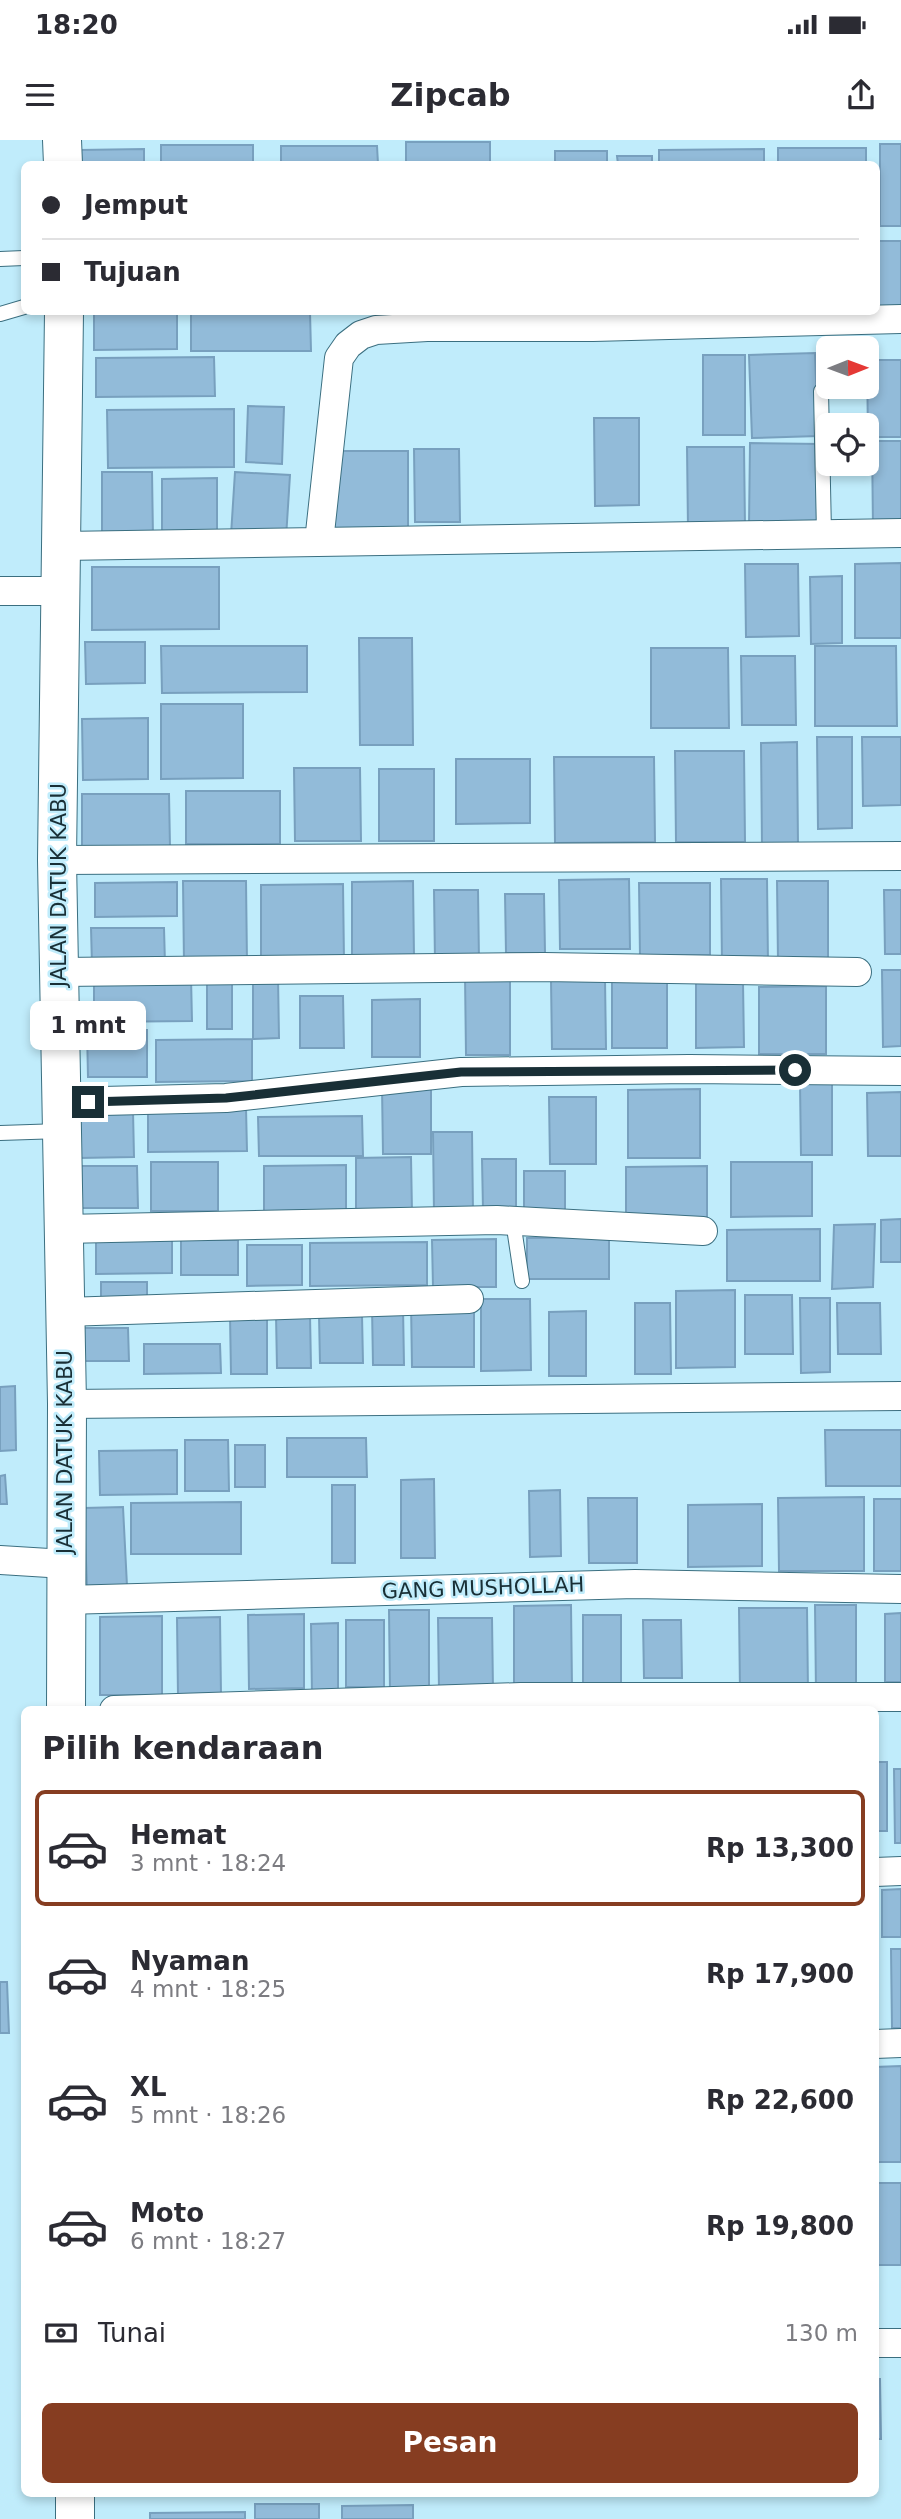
<!DOCTYPE html>
<html lang="id">
<head>
<meta charset="utf-8">
<style>
	body { margin:0; font-family:"DejaVu Sans",sans-serif; background:#f7f7f7; color:#2b2b33; height:100vh; display:flex; flex-direction:column; font-size:26px; white-space:nowrap }
	* { box-sizing:border-box; margin:0 }
	p { font-size:23px; color:#7c7c81 }
	.icon { flex:none; width:38px; height:38px; fill:none; stroke:currentColor; stroke-width:2; stroke-linecap:round; stroke-linejoin:round }
	.map { position:relative; flex:1; overflow:hidden }
	.drawer { position:absolute; left:21px; top:1566px; width:858px; height:791px; display:flex; flex-direction:column; background:#fff; border-radius:10px; box-shadow:0 4px 10px #0003 }
	.drawer>* { flex:none }
	.banner { position:absolute; left:21px; top:21px; width:859px; height:154px; border-radius:10px; box-shadow:0 4px 10px #0003; display:grid; align-content:center; height:154px; padding:0 21px; background:#fff }
	.needle { width:46px; rotate:89deg }
	.buttons { position:absolute; left:816px; top:196px; display:grid; gap:14px }
	.buttons a { display:grid; place-items:center; width:63px; height:63px; border-radius:10px; background:#fff; box-shadow:0 4px 10px #0003; font-size:35px }
	.end { position:absolute; width:32px; height:32px; margin:-16px; border:9px solid #192f36; background:#fff; box-shadow:0 0 0 4px #fff }
	.from { border-radius:50% }
	.bubble { position:absolute; height:49px; border-radius:10px; background:#fff; box-shadow:0 4px 10px #0003; font-size:23px; font-weight:700; line-height:49px; text-align:center }
	.banner b { display:flex; align-items:center; gap:24px; height:66px; font-size:26px }
	.banner b+b { border-top:2px solid #e1e1e2 }
	.banner i { width:18px; height:18px; background:#2b2b33 }
	ul { padding:0; list-style:none }
	li { display:flex; align-items:center; gap:21px; height:116px; margin:0 14px 10px; padding:0 7px; border:4px solid transparent; border-radius:10px }
	li div { flex:1 }
	li b { display:block; font-size:26px }
	li em { font-style:normal; font-weight:700 }
	li.current { border-color:#863d21 }
	li>.icon { width:63px; height:63px; stroke-width:1.5 }
	h2 { padding:0 21px; font-size:32px; line-height:84px }
	.pay { display:flex; align-items:center; gap:18px; height:77px; padding:0 21px; font-size:26px }
	.pay p { margin-inline-start:auto }
	.cta { display:flex; gap:14px; margin-top:auto; padding:14px 21px }
	.cta a { flex:1; height:80px; border-radius:10px; background:#863d21; color:#fff; font-size:28px; font-weight:700; line-height:80px; text-align:center }
	.status { display:flex; justify-content:space-between; align-items:center; height:49px; padding:0 35px; background:#fff; direction:ltr }
	.status svg { height:19px; fill:currentColor }
	header { display:flex; justify-content:space-between; align-items:center; height:91px; padding:0 21px; background:#fff; font-size:32px; font-weight:700 }
	.map>svg:first-child { display:block }
	.building { fill:#92bbd9; stroke:#78a0be; stroke-width:2 }
	.lines { fill:none; stroke-linecap:round; stroke-linejoin:round }
	.lane-casing { stroke:#3b6f80; stroke-width:16 }
	.street-casing { stroke:#3b6f80; stroke-width:30 }
	.secondary-casing { stroke:#3b6f80; stroke-width:40 }
	.lane { stroke:#fff; stroke-width:14 }
	.street { stroke:#fff; stroke-width:28 }
	.secondary { stroke:#fff; stroke-width:38 }
	.route { stroke:#192f36; stroke-width:9 }
	.labels { text-anchor:middle; stroke-width:5; stroke-linejoin:round; paint-order:stroke }
	.street-label { font-size:21px; fill:#192f36; stroke:#c0ecfb }
</style>
</head>
<body>
<div class="status"><b>18:20</b><svg viewBox="0 0 49 12"><path d="M0 12V9h3v3zM5 12V6h3v6zM10 12V3h3v9zM15 12V0h3v12zM26 1h20v11H26zM47 4h2v5h-2z"/></svg></div>
<header><svg class="icon" aria-label="menu" viewBox="0 0 24 24"><path d="M4 6h16M4 12h16M4 18h16"/></svg>Zipcab<svg class="icon" aria-label="share" viewBox="0 0 24 24"><path d="M12 15V3M7 8l5-5 5 5M5 13v7h14v-7"/></svg></header>
<div class="map">
<svg width="901" height="2379" viewBox="0 0 901 2379">
	<rect width="100%" height="100%" fill="#c0ecfb"/>
	<!-- building -->
	<path class="building" d="M406,2H490V24H406Z
		M880,4H901V86H880Z
		M161,5H253V24H161Z
		M281,6H377L378,24H281Z
		M778,8H866V24H778Z
		M144,9V24H80V10Z
		M764,9V24H659V10Z
		M555,11H607V24H555Z
		M617,16H652V24H618Z
		M506,23H546V24H506Z
		M877,101H901V173L877,172Z
		M94,172H177V209L94,210Z
		M191,172H310L311,211H191Z
		M381,172H457L381,173Z
		M577,172H637L577,173Z
		M815,213L818,296L752,298L749,215Z
		M703,215H745V295H703Z
		M214,217L215,256L96,257V218Z
		M867,220H901V297H868Z
		M248,266L284,267L282,324L246,322Z
		M234,269V327L108,328L107,270Z
		M594,278H639V365L595,366Z
		M872,301H901V388H873Z
		M750,303L821,304L820,386H749Z
		M687,307H744L745,387L688,388Z
		M414,309H459L460,382H415Z
		M331,311H408V391H332Z
		M102,332H152L153,398H102Z
		M235,332L290,335L286,398L231,395Z
		M217,338V395L162,396V339Z
		M901,423V498H855V424Z
		M745,424H798L799,496L746,497Z
		M92,427H219V489L92,490Z
		M842,436V503L811,504L810,437Z
		M359,498H412L413,605H360Z
		M85,502H145V543L86,544Z
		M161,506H307V552L162,553Z
		M815,506H896L897,586H815Z
		M651,508H728L729,588H651Z
		M741,516H795L796,585H742Z
		M161,564H243V638L161,639Z
		M148,578V639L83,640L82,579Z
		M817,597H852V688L818,689Z
		M862,597H901V665L863,666Z
		M797,602L798,706H762L761,603Z
		M675,611H744L745,702H676Z
		M554,617H654L655,702L555,703Z
		M456,619H530V683L456,684Z
		M294,628H360L361,701H295Z
		M379,629H434V701H379Z
		M186,651H280V704H186Z
		M82,654H169L170,707H82Z
		M629,739L630,809H560L559,740Z
		M721,739H767L768,824H722Z
		M183,741H246L247,823H184Z
		M413,741L414,817L352,818V742Z
		M777,741H828V821H778Z
		M177,742V776L95,777V743Z
		M639,743H710V815L640,816Z
		M343,744L344,822L261,823V745Z
		M434,750H478L479,821H435Z
		M884,750H901V814H885Z
		M505,754H544L545,813H506Z
		M91,788H164L165,824L92,825Z
		M882,830H901V906L883,907Z
		M510,834V915H466L465,835Z
		M191,837L192,881L94,882V838Z
		M253,837H278L279,898L253,899Z
		M612,838H667V908H612Z
		M605,839L606,909H552L551,840Z
		M207,841H232V889H207Z
		M696,843H743L744,907L696,908Z
		M826,846V914H759V847Z
		M300,856H343L344,908H300Z
		M420,859V917H372V860Z
		M87,890H147V937H88Z
		M252,899V941L156,942V900Z
		M800,944H832V1015H801Z
		M382,947H431V1014H383Z
		M700,949V1018H628V950Z
		M901,952V1016H868L867,953Z
		M549,957H596V1024H550Z
		M246,968L247,1011L148,1012V969Z
		M79,971H133L134,1017L79,1018Z
		M362,976L363,1016H259L258,977Z
		M433,992H472L473,1072L434,1073Z
		M411,1017L412,1073H356V1018Z
		M482,1019H516V1069H483Z
		M151,1022H218V1071H151Z
		M731,1022H812V1076L731,1077Z
		M346,1025V1071H264V1026Z
		M80,1026H137L138,1068H80Z
		M707,1026V1080L626,1081V1027Z
		M524,1031H565V1076L524,1077Z
		M901,1079V1122H881V1080Z
		M875,1084L873,1147L832,1149L834,1085Z
		M820,1089V1141H727V1090Z
		M96,1090H172V1133L96,1134Z
		M609,1097V1139H527V1098Z
		M496,1099V1147H433L432,1100Z
		M181,1100H238V1135H181Z
		M427,1102V1145L310,1146V1103Z
		M247,1105H302V1145L247,1146Z
		M101,1142H147V1166H101Z
		M735,1150V1227L676,1228V1151Z
		M745,1155H792L793,1214H745Z
		M800,1158H830V1232L801,1233Z
		M481,1159H530L531,1230L481,1231Z
		M411,1163H474V1227H412Z
		M635,1163H670L671,1234H635Z
		M837,1163H880L881,1214H838Z
		M372,1167H403L404,1225H373Z
		M586,1171V1236H549V1172Z
		M276,1175H310L311,1228H277Z
		M319,1175H362L363,1223H320Z
		M230,1176H267V1234H231Z
		M82,1188H128L129,1221H82Z
		M144,1204H220L221,1233L144,1234Z
		M15,1246L16,1310L0,1311V1247Z
		M825,1290H901V1346H826Z
		M287,1298H366L367,1337H287Z
		M185,1300H228L229,1351H185Z
		M235,1305H265V1347H235Z
		M177,1310V1354L100,1355L99,1311Z
		M5,1335L7,1364H0V1336Z
		M434,1339L435,1418H401V1340Z
		M332,1345H355V1423H332Z
		M560,1350L561,1416L530,1417L529,1351Z
		M864,1357V1431H779L778,1358Z
		M588,1358H637V1423H589Z
		M874,1359H901V1431H874Z
		M241,1362V1414H131V1363Z
		M762,1364V1426L688,1427V1365Z
		M123,1367L127,1446L87,1447L84,1368Z
		M571,1465L572,1548H514V1466Z
		M815,1465H856V1553H816Z
		M739,1468H807L808,1552H740Z
		M389,1470H429V1549L390,1550Z
		M901,1473V1542H885V1474Z
		M304,1474V1548L249,1549L248,1475Z
		M583,1475H621V1553H583Z
		M162,1476V1555H100V1477Z
		M220,1477L221,1556H178L177,1478Z
		M438,1478H492L493,1550H439Z
		M346,1480H384V1547H346Z
		M643,1480H681L682,1538H644Z
		M338,1483V1554L312,1555L311,1484Z
		M875,1622H887V1691H875Z
		M894,1629H901V1703H895Z
		M901,1749V1797H882V1750Z
		M891,1809H901V1888H892Z
		M0,1842H7L9,1893H0Z
		M901,1926V2022H875V1927Z
		M875,2043H901V2125H875Z
		M875,2239H880L881,2299H875Z
		M255,2364H319V2379H255Z
		M413,2365V2379H342V2366Z
		M245,2372V2379H150V2373Z"/>
	<g class="lines">
		<defs>
			<path id="lane" d="M0,119L24,118
				M0,174L24,167
				M821,251L824,393
				M0,993L61,991
				M513,1081L522,1141"/>
			<path id="street" d="M319,402L339,218L348,205L361,195L376,190L427,187H593L901,179
				M62,406L901,393
				M0,451H62
				M57,720L901,716
				M59,832L544,827L857,832
				M61,962L226,958L461,932L689,929L901,931
				M63,1089L497,1080L703,1091
				M65,1172L469,1159
				M67,1264L901,1256
				M0,1420L65,1424
				M65,1460L635,1444L901,1449
				M114,1570L521,1557H901
				M875,1732L901,1731
				M875,1904L901,1903
				M875,2203H901"/>
			<path id="secondary" d="M62,0L63,24
				M64,172L57,720L67,1264L66,1570
				M75,2379V2354"/>
		</defs>
		<!-- lane casing -->
		<use href="#lane" class="lane-casing"/>
		<!-- street casing -->
		<use href="#street" class="street-casing"/>
		<!-- secondary casing -->
		<use href="#secondary" class="secondary-casing"/>
		<!-- lane -->
		<use href="#lane" class="lane"/>
		<!-- street -->
		<use href="#street" class="street"/>
		<!-- secondary -->
		<use href="#secondary" class="secondary"/>
	</g>
	<g class="lines">
		<!-- route -->
		<path class="route" d="M88,962L226,958L461,932L795,930"/>
	</g>
	<g class="labels">
		<!-- street labels -->
		<g class="street-label">
			<text transform="translate(59 745) rotate(-90)" y="7">JALAN DATUK KABU</text>
			<text transform="translate(65 1312) rotate(-90)" y="7">JALAN DATUK KABU</text>
			<text transform="translate(483 1448) rotate(-2)" y="7">GANG MUSHOLLAH</text>
		</g>
	</g>
</svg>
<div class="buttons">
<a><svg class="needle" viewBox="-14 -14 28 28"><path d="M0-13l5 13h-10z" fill="#e53935"/><path d="M0 13l5-13h-10z" fill="#7c7c81"/></svg></a>
<a><svg class="icon" aria-label="locate" viewBox="0 0 24 24"><circle cx="12" cy="12" r="6"/><path d="M12 2v4M12 18v4M2 12h4M18 12h4"/></svg></a>
</div>
<i class="end from" style="left:795px;top:930px"></i>
<i class="end" style="left:88px;top:962px"></i>
<div class="bubble" style="left:30px;top:861px;width:116px">1 mnt</div>
<div class="banner">
<b><i class="from"></i>Jemput</b>
<b><i></i>Tujuan</b>
</div>
<section class="drawer">
<h2>Pilih kendaraan</h2>
<ul>
<li class="current"><svg class="icon" aria-label="car" viewBox="0 0 24 24"><path d="M5 17H2v-5l4-1 3-4h7l3 4 3 1v5h-3M9 17h6M6 11h13"/><circle cx="7" cy="17" r="2"/><circle cx="17" cy="17" r="2"/></svg><div><b>Hemat</b><p>3 mnt · 18:24</p></div><em>Rp 13,300</em></li>
<li><svg class="icon" aria-label="car" viewBox="0 0 24 24"><path d="M5 17H2v-5l4-1 3-4h7l3 4 3 1v5h-3M9 17h6M6 11h13"/><circle cx="7" cy="17" r="2"/><circle cx="17" cy="17" r="2"/></svg><div><b>Nyaman</b><p>4 mnt · 18:25</p></div><em>Rp 17,900</em></li>
<li><svg class="icon" aria-label="car" viewBox="0 0 24 24"><path d="M5 17H2v-5l4-1 3-4h7l3 4 3 1v5h-3M9 17h6M6 11h13"/><circle cx="7" cy="17" r="2"/><circle cx="17" cy="17" r="2"/></svg><div><b>XL</b><p>5 mnt · 18:26</p></div><em>Rp 22,600</em></li>
<li><svg class="icon" aria-label="car" viewBox="0 0 24 24"><path d="M5 17H2v-5l4-1 3-4h7l3 4 3 1v5h-3M9 17h6M6 11h13"/><circle cx="7" cy="17" r="2"/><circle cx="17" cy="17" r="2"/></svg><div><b>Moto</b><p>6 mnt · 18:27</p></div><em>Rp 19,800</em></li>
</ul>
<div class="pay"><svg class="icon" aria-label="cash" viewBox="0 0 24 24"><path d="M3 7h18v10H3z"/><circle cx="12" cy="12" r="2"/></svg>Tunai<p>130 m</p></div>
<div class="cta"><a>Pesan</a></div>
</section>
</div>
</body>
</html>
